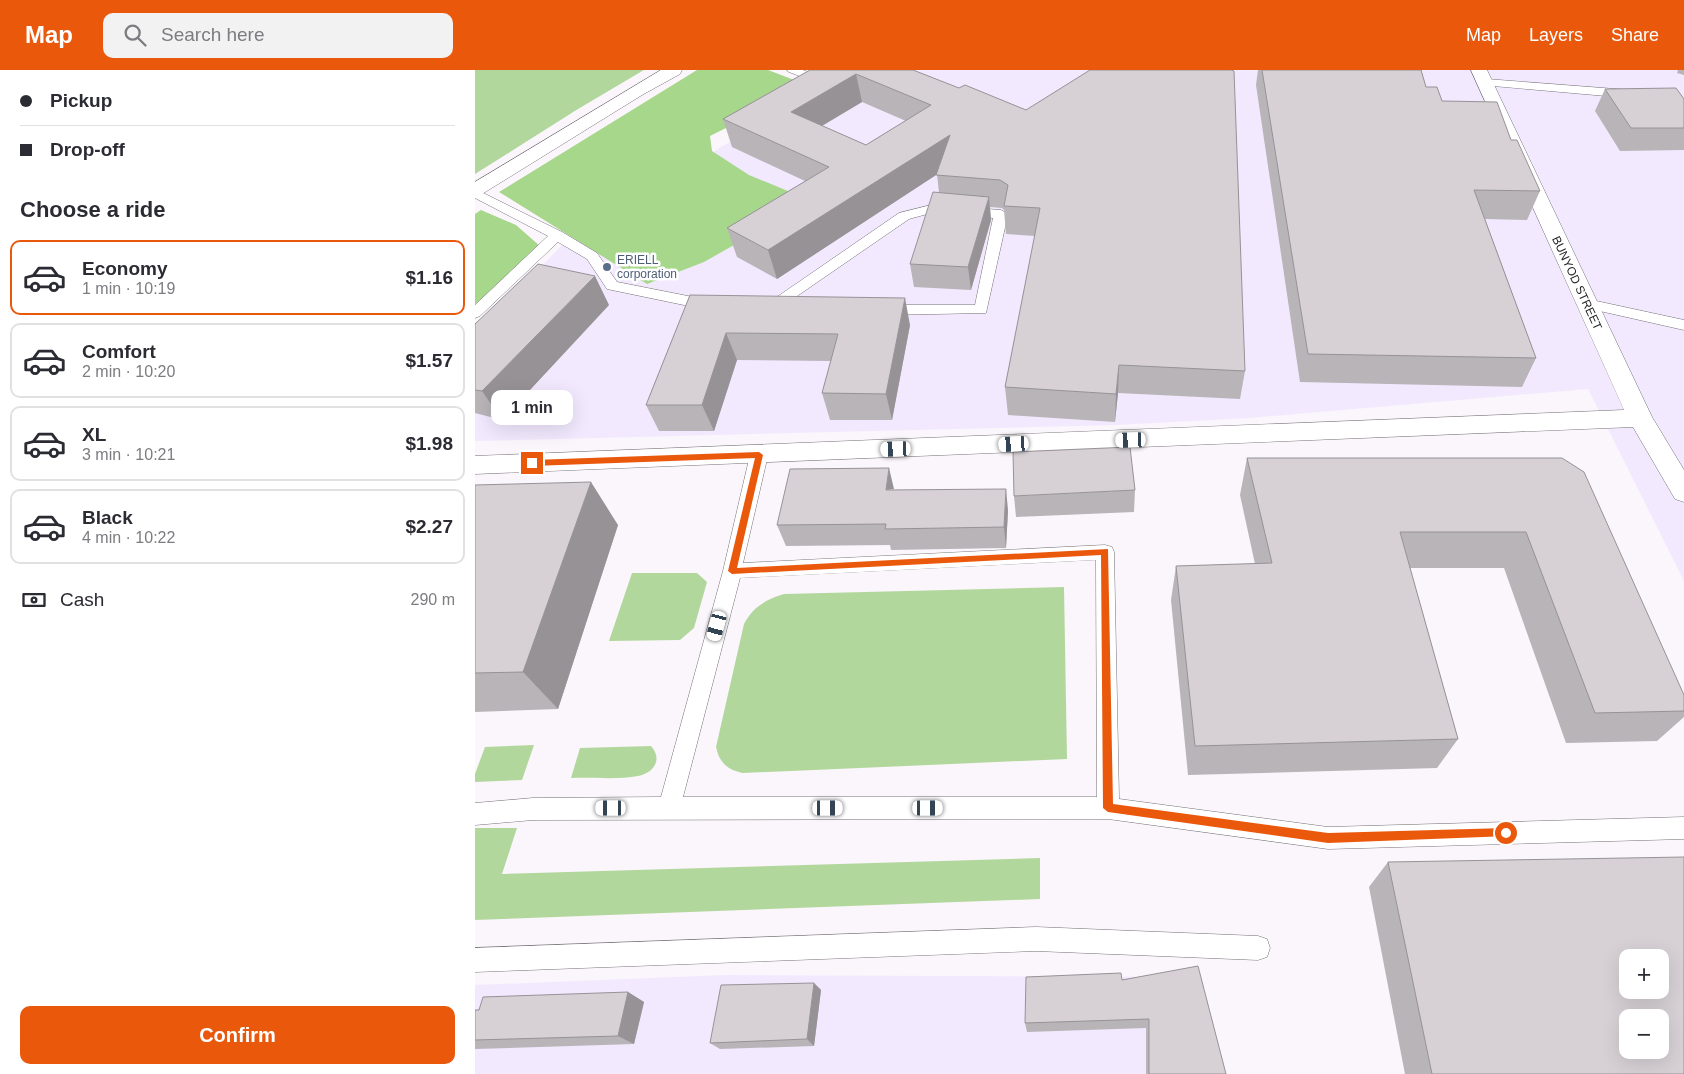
<!DOCTYPE html>
<html lang="en">
<head>
<meta charset="utf-8">
<style>
	body { margin:0; font-family:Helvetica,sans-serif; background:#f2f2f3; color:#2b2b33; height:100vh; display:flex; flex-direction:column; font-size:19px; white-space:nowrap }
	* { box-sizing:border-box; margin:0 }
	p { font-size:16px; color:#7c7c81 }
	.icon { flex:none; width:28px; height:28px; fill:none; stroke:currentColor; stroke-width:2; stroke-linecap:round; stroke-linejoin:round }
	.map { position:relative; flex:1; overflow:hidden }
	.side { display:flex; flex-direction:column; background:#fff; width:475px }
	.side>* { flex:none }
	.top-card { display:grid; align-content:center; height:110px; padding:0 20px; background:#fff }
	.buttons { position:absolute; left:1144px; top:879px; display:grid; gap:10px }
	.buttons a { display:grid; place-items:center; width:50px; height:50px; border-radius:10px; background:#fff; box-shadow:0 5px 20px #0002; font-size:25px }
	.end { position:absolute; width:22px; height:22px; margin:-11px; border:6px solid #ea580c; background:#fff; box-shadow:0 0 0 2px #fff }
	.from { border-radius:50% }
	.bubble { position:absolute; height:35px; border-radius:10px; background:#fff; box-shadow:0 5px 20px #0002; font-size:16px; font-weight:800; line-height:35px; text-align:center }
	.car { position:absolute; width:15px; height:30px; margin:-15px -8px; border-radius:6px; box-shadow:0 0 4px 1px #0007; background:linear-gradient(#fff 24%,#345 0 40%,#fff 0 76%,#345 0 86%,#fff 0) }
	.top-card b { display:flex; align-items:center; gap:18px; height:48px; font-size:19px }
	.top-card b+b { border-top:1px solid #e1e1e2 }
	.top-card i { width:12px; height:12px; background:#2b2b33 }
	ul { padding:0; list-style:none }
	li { display:flex; align-items:center; gap:15px; height:75px; margin:0 10px 8px; padding:0 10px; border:2px solid #e1e1e2; border-radius:10px }
	li div { flex:1 }
	li b { display:block; font-size:19px }
	li em { font-style:normal; font-weight:800 }
	li.current { border-color:#ea580c }
	li>.icon { width:45px; height:45px; stroke-width:1.5 }
	h2 { padding:0 20px; font-size:22px; line-height:60px }
	.pay { display:flex; align-items:center; gap:12px; height:55px; padding:0 20px; font-size:19px }
	.pay p { margin-inline-start:auto }
	.action { display:flex; gap:10px; margin-top:auto; padding:10px 20px }
	.action a { flex:1; height:58px; border-radius:10px; background:#ea580c; color:#fff; font-size:20px; font-weight:800; line-height:58px; text-align:center }
	header { display:flex; align-items:center; gap:30px; box-sizing:border-box; height:70px; padding:0 25px; background:#ea580c; color:#fff }
	header strong { font-size:24px }
	nav { display:flex; gap:28px; margin-inline-start:auto; font-size:18px }
	.search { width:350px; height:45px; background:#f2f2f3; display:flex; align-items:center; gap:12px; box-sizing:border-box; padding:0 18px; border-radius:10px; color:#7c7c81; font-size:19px }
	main { display:flex; flex:1; min-height:0 }
	.map>svg:first-child { display:block }
	.industrial { fill:#f2e9ff }
	.green { fill:#b2d79d }
	.forest { fill:#a7d78a }
	.lines { fill:none; stroke-linecap:round; stroke-linejoin:round }
	.service-casing { stroke:#757075; stroke-width:1 }
	.tertiary-casing { stroke:#757075; stroke-width:1 }
	.primary-casing { stroke:#757075; stroke-width:1 }
	.service { fill:#fff; fill-rule:evenodd }
	.tertiary { fill:#fff; fill-rule:evenodd }
	.primary { fill:#fff; fill-rule:evenodd }
	.wall { fill:#b9b4b8; fill-rule:evenodd }
	.shaded-wall { fill:#969296 }
	.building { fill:#d7d1d6; stroke:#969296; fill-rule:evenodd }
	.route { fill:#ea580c }
	.service-dot { fill:#5c6f8a; stroke:#fff; stroke-width:2 }
	.labels { text-anchor:middle; stroke-width:5; stroke-linejoin:round; paint-order:stroke }
	.far-service-label { font-size:12px; fill:#4e5e75; stroke:#fff; text-anchor:start }
	.far-street-label { font-size:12px; fill:#242224; stroke:#fff }
</style>
</head>
<body>
<header>
<strong>Map</strong>
<div class="search"><svg class="icon" aria-label="search" viewBox="0 0 24 24"><circle cx="10" cy="10" r="6"/><path d="M15 15l6 6"/></svg>Search here</div>
<nav><a>Map</a><a>Layers</a><a>Share</a></nav>
</header>
<main>
<section class="side">
<div class="top-card">
<b><i class="from"></i>Pickup</b>
<b><i></i>Drop-off</b>
</div>
<h2>Choose a ride</h2>
<ul>
<li class="current"><svg class="icon" aria-label="car" viewBox="0 0 24 24"><path d="M5 17H2v-5l4-1 3-4h7l3 4 3 1v5h-3M9 17h6M6 11h13"/><circle cx="7" cy="17" r="2"/><circle cx="17" cy="17" r="2"/></svg><div><b>Economy</b><p>1 min · 10:19</p></div><em>$1.16</em></li>
<li><svg class="icon" aria-label="car" viewBox="0 0 24 24"><path d="M5 17H2v-5l4-1 3-4h7l3 4 3 1v5h-3M9 17h6M6 11h13"/><circle cx="7" cy="17" r="2"/><circle cx="17" cy="17" r="2"/></svg><div><b>Comfort</b><p>2 min · 10:20</p></div><em>$1.57</em></li>
<li><svg class="icon" aria-label="car" viewBox="0 0 24 24"><path d="M5 17H2v-5l4-1 3-4h7l3 4 3 1v5h-3M9 17h6M6 11h13"/><circle cx="7" cy="17" r="2"/><circle cx="17" cy="17" r="2"/></svg><div><b>XL</b><p>3 min · 10:21</p></div><em>$1.98</em></li>
<li><svg class="icon" aria-label="car" viewBox="0 0 24 24"><path d="M5 17H2v-5l4-1 3-4h7l3 4 3 1v5h-3M9 17h6M6 11h13"/><circle cx="7" cy="17" r="2"/><circle cx="17" cy="17" r="2"/></svg><div><b>Black</b><p>4 min · 10:22</p></div><em>$2.27</em></li>
</ul>
<div class="pay"><svg class="icon" aria-label="cash" viewBox="0 0 24 24"><path d="M3 7h18v10H3z"/><circle cx="12" cy="12" r="2"/></svg>Cash<p>290 m</p></div>
<div class="action"><a>Confirm</a></div>
</section>
<div class="map">
<svg width="1209" height="1004" viewBox="0 0 1209 1004">
	<rect width="100%" height="100%" fill="#fbf6fb"/>
	<!-- industrial -->
	<path class="industrial" d="M374,0H1209V511L1113,319L775,348L641,355L0,371V264L92,170Z
		M250,905L719,907L743,1004H0V915Z"/>
	<!-- green -->
	<path class="green" d="M0,0H169L103,39L0,104Z
		M157,503H222L232,512L219,558L205,570L134,571Z
		M589,517L592,689L268,703C252,700 244,692 241,677L269,554C278,537 290,530 309,524Z
		M59,675L47,710L0,712V704L10,677Z
		M176,676C188,689 179,703 163,706C143,710 117,707 96,708L105,678Z
		M0,758H42L27,804L565,788V829L0,850Z"/>
	<!-- forest -->
	<path class="forest" d="M222,0H293L335,16L235,66L237,81L274,105L337,131L229,192L172,214L24,122Z
		M6,140L41,155L66,177L0,238V144Z"/>
	<g class="lines">
		<defs>
			<path id="service" d="M312,0H328L353,10L355,12L349,16L345,14L314,2Z
				M1011,9L1154,20L1160,24L1154,28L1007,15L1005,13Z
				M0,119L87,162L122,183L142,212L238,231L243,233L245,236L243,239L238,241L132,219L112,189L83,172L5,246L0,248V235L73,166L0,128Z
				M456,135L526,140L533,144L511,243L408,245L403,243L401,240L403,237L408,235H500L518,148L456,143L434,149L296,244H286L283,241L286,238L424,143Z
				M1112,229L1209,250V260L1107,237L1105,234L1107,231Z
				M284,379L290,381L293,385L268,493L630,475L637,477L639,482L644,729L853,757L1209,747V769L853,779L633,749L58,750L0,755V733L58,728L186,727L248,501L275,385L278,381ZM621,490L622,727H208L265,508Z
				M561,857L783,866L792,869L795,878L792,887L783,890L561,881L0,902V878Z"/>
			<path id="tertiary" d="M996,0H1012L1177,347L1209,400V432L1200,429L1158,357L0,404V386L1149,340Z"/>
			<path id="primary" d="M186,0H207L205,4L167,25L7,124L0,126V112Z"/>
		</defs>
		<!-- service casing -->
		<use href="#service" class="service-casing"/>
		<!-- tertiary casing -->
		<use href="#tertiary" class="tertiary-casing"/>
		<!-- primary casing -->
		<use href="#primary" class="primary-casing"/>
		<!-- service -->
		<use href="#service" class="service"/>
		<!-- tertiary -->
		<use href="#tertiary" class="tertiary"/>
		<!-- primary -->
		<use href="#primary" class="primary"/>
	</g>
	<!-- wall -->
	<path class="wall" d="M335,0H438L770,301L765,329L643,323L640,352L533,345L530,317L560,166L531,164L529,140L527,138L515,137L516,150L496,220L439,217L435,194L464,123L462,104L302,209L262,187L252,158L330,111L257,77L248,49ZM387,32L431,51L391,75L347,56Z
		M783,0H946L951,17L967,31L1036,70L1065,121L1052,150L1010,149L1061,288L1047,317L825,312L781,15Z
		M1203,0H1209V5L1202,3Z
		M1130,19L1209,29V80L1145,81L1120,41Z
		M215,225L435,255L417,350H355L347,323L356,291L262,290L239,361H184L171,335Z
		M134,235L27,350L0,343V254Z
		M772,388H1087L1209,625V647L1182,671L1091,673L1029,498H935L983,669L962,698L713,705L696,530L701,496L780,494L765,425Z
		M0,415L143,455L83,639L0,642Z
		M419,420L533,440L531,478L416,480L415,475L311,476L302,455Z
		M660,420L659,442L541,447L539,426Z
		M913,792L1209,1004H930L894,817Z
		M647,910L751,1004H671V958L552,962L550,953Z
		M339,913L346,920L339,976L245,979L235,973Z
		M153,922L169,932L159,974L0,979V940Z"/>
	<!-- shaded-wall -->
	<path class="shaded-wall" d="M381,4L387,32L323,70L316,42Z
		M475,65L478,94L302,209L293,180Z
		M514,127L516,150L496,220L493,197Z
		M120,206L134,235L27,350L7,321Z
		M430,228L435,255L417,350L411,324Z
		M251,263L262,290L239,361L227,335Z
		M644,295L643,323L640,352L641,324Z
		M414,398L419,419L411,420Z
		M116,412L143,455L83,639L48,602Z
		M531,419L533,440L531,478L529,457Z
		M339,913L346,920L339,976L332,969Z
		M153,922L169,932L159,974L143,966Z"/>
	<!-- building -->
	<path class="building" d="M335,0H438L484,18L490,15L551,40L615,0H756L759,1L770,301L644,295L641,324L530,317L565,138L529,136L533,115L525,110L461,105L475,65L293,180L252,158L354,97L248,49ZM381,4L456,35L391,75L316,42Z
		M787,0H946L951,17H962L967,31L1022,32L1036,70H1042L1065,121L999,120L1061,288L833,284Z
		M1201,18L1209,29V58H1156L1130,19Z
		M458,122L514,127L493,197L435,194Z
		M63,194L120,206L7,321L0,320V254Z
		M215,225L430,228L411,324L347,323L363,264L251,263L227,335H171Z
		M655,377L660,420L539,426L538,382Z
		M772,388H1087L1109,402L1209,625V641L1120,643L1051,462H925L983,669L720,676L701,496L797,493Z
		M414,398L411,420L531,419L529,457L410,459L411,454L302,455L315,399Z
		M116,412L48,602L0,603V415Z
		M1209,787V1004H957L913,792ZM1152,888H1185V920H1152ZM1152,948H1185V980H1152Z
		M723,896L751,1004H674V949L550,953L551,907L646,903L647,910Z
		M339,913L332,969L235,973L246,915Z
		M153,922L143,966L0,970V940H4L8,927Z"/>
	<!-- route -->
	<path class="route" d="M284,382L288,385L262,498L633,479L638,734L853,763L1031,758L1034,760V766L853,773L633,742L628,738L626,485L257,504L253,501L280,388L57,396L53,393L57,390Z"/>
	<!-- markers -->
	<circle class="service-dot" cx="132" cy="197" r="5"/>
	<g class="labels">
		<!-- far-service labels -->
		<g class="far-service-label">
			<text x="142" y="194">ERIELL<tspan x="142" dy="14">corporation</tspan></text>
		</g>
		<!-- far-street labels -->
		<g class="far-street-label">
			<text transform="translate(1102 213) rotate(65)" y="4">BUNYOD STREET</text>
		</g>
	</g>
</svg>
<div class="buttons">
<a>+</a>
<a>−</a>
</div>
<i class="end from" style="left:1031px;top:763px"></i>
<i class="end" style="left:57px;top:393px"></i>
<div class="bubble" style="left:16px;top:320px;width:82px">1 min</div>
<i class="car" style="left:656px;top:370px;rotate:268deg"></i>
<i class="car" style="left:539px;top:374px;rotate:267deg"></i>
<i class="car" style="left:421px;top:379px;rotate:268deg"></i>
<i class="car" style="left:242px;top:556px;rotate:195deg"></i>
<i class="car" style="left:136px;top:738px;rotate:270deg"></i>
<i class="car" style="left:353px;top:738px;rotate:90deg"></i>
<i class="car" style="left:453px;top:738px;rotate:90deg"></i>
</div>
</main>
</body>
</html>
